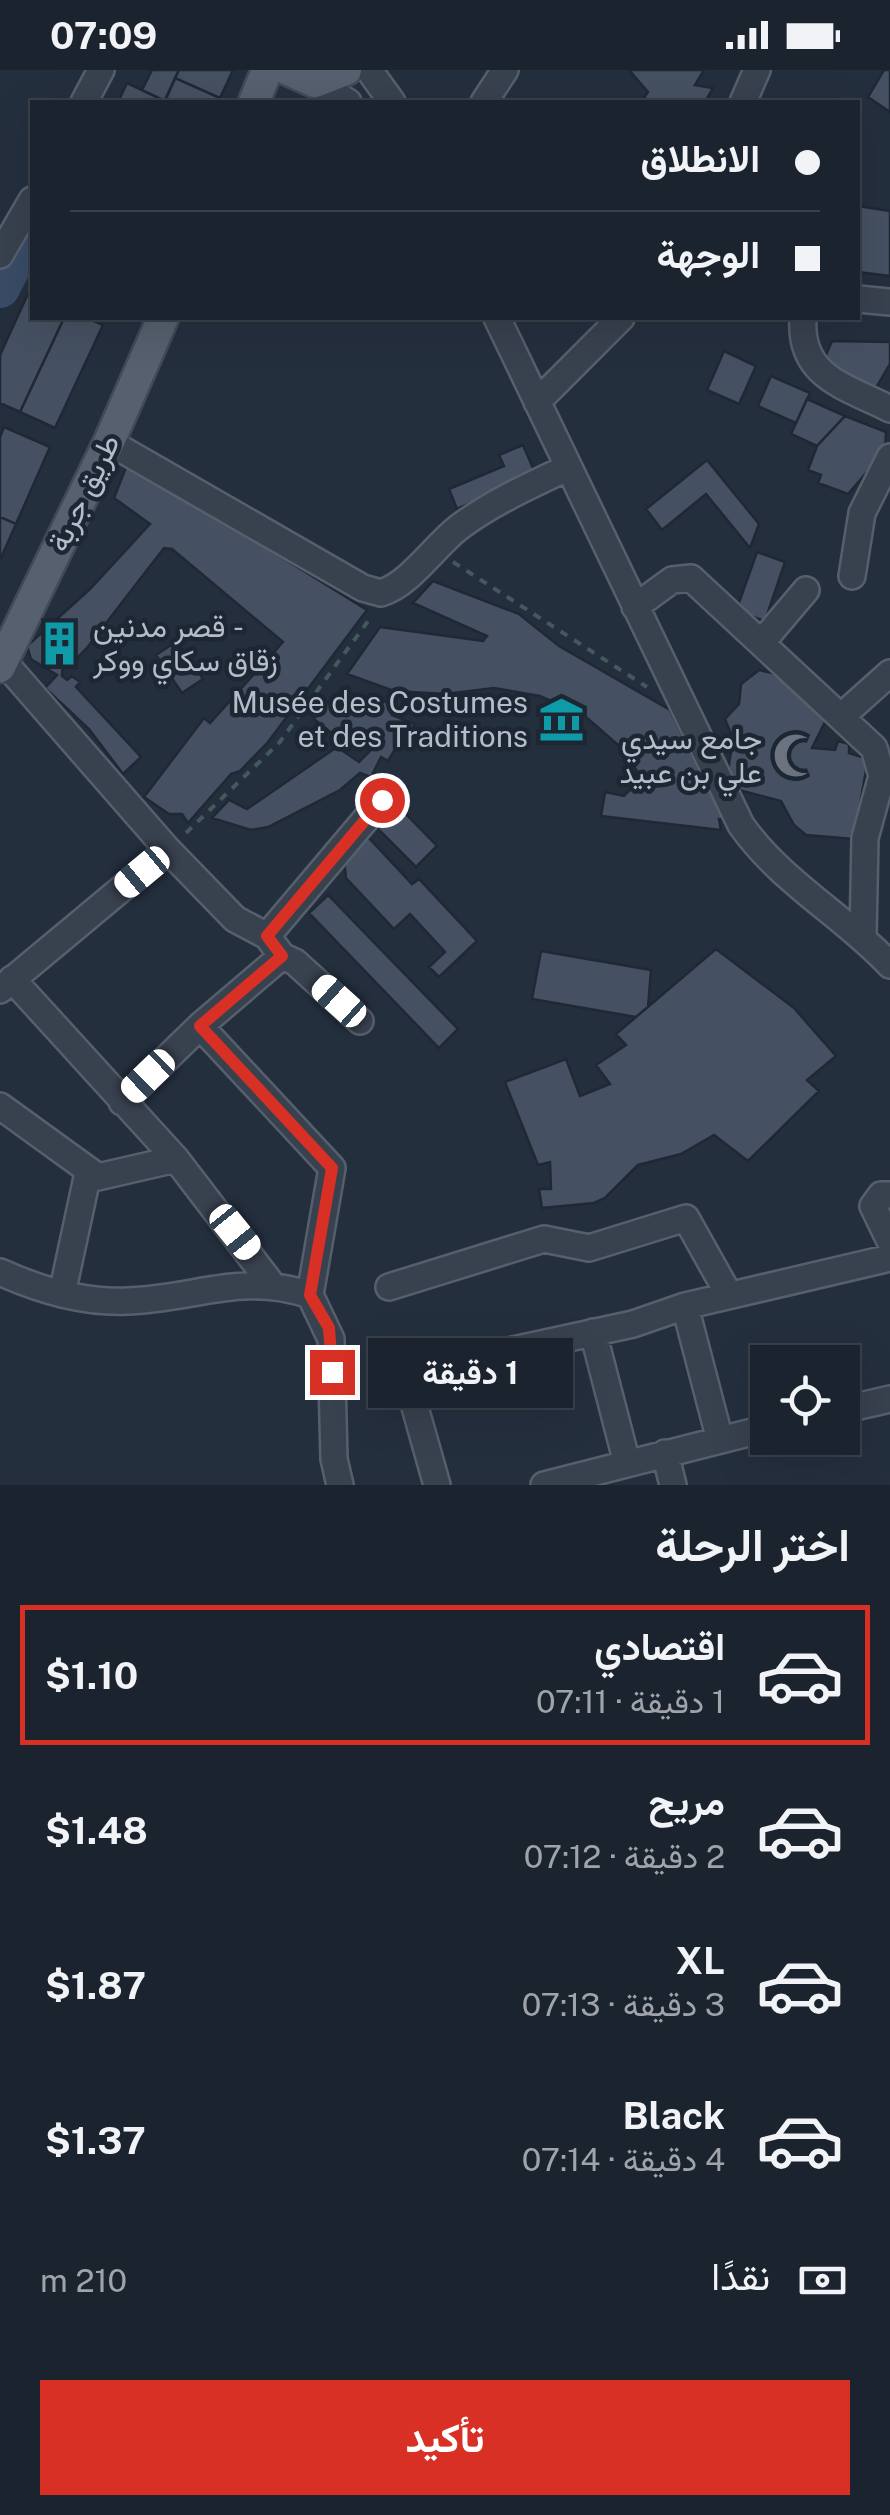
<!DOCTYPE html>
<html lang="ar">
<head>
<meta charset="utf-8">
<style>
	body { margin:0; font-family:"Public Sans",Vazirmatn,sans-serif; background:#282f3a; color:#f1f3f6; direction:rtl; height:100vh; display:flex; flex-direction:column; font-size:38px; white-space:nowrap }
	* { box-sizing:border-box; margin:0 }
	p { font-size:32px; color:#a0a4aa }
	.icon { flex:none; width:55px; height:55px; fill:none; stroke:currentColor; stroke-width:2; stroke-linecap:round; stroke-linejoin:round }
	.map { position:relative; height:1415px; overflow:hidden; direction:ltr }
	.side { display:flex; flex-direction:column; background:#1b232e; flex:1 }
	.side>* { flex:none }
	.hud { position:absolute; left:30px; top:30px; width:830px; height:220px; border-radius:0px; box-shadow:0 10px 40px #0002,0 0 0 2px #39404a; direction:rtl; display:grid; align-content:center; height:220px; padding:0 40px; background:#1b232e }
	.fabs { position:absolute; left:750px; top:1275px; display:grid; gap:20px }
	.fabs a { display:grid; place-items:center; width:110px; height:110px; border-radius:0px; background:#1b232e; box-shadow:0 10px 40px #0002,0 0 0 2px #39404a; font-size:50px }
	.end { position:absolute; width:45px; height:45px; margin:-22px; border:12px solid #d93025; background:#fff; box-shadow:0 0 0 5px #fff }
	.from { border-radius:50% }
	.bubble { position:absolute; height:70px; border-radius:0px; background:#1b232e; box-shadow:0 10px 40px #0002,0 0 0 2px #39404a; font-size:32px; font-weight:700; line-height:70px; text-align:center; direction:rtl }
	.car { position:absolute; width:30px; height:60px; margin:-30px -15px; border-radius:12px; box-shadow:0 0 8px 2px #0007; background:linear-gradient(#fff 24%,#345 0 40%,#fff 0 76%,#345 0 86%,#fff 0) }
	.hud b { display:flex; align-items:center; gap:35px; height:95px; font-size:38px }
	.hud b+b { border-top:2px solid #39404a }
	.hud i { width:25px; height:25px; background:#f1f3f6 }
	ul { padding:0; list-style:none }
	li { display:flex; align-items:center; gap:30px; height:140px; margin:0 20px 15px; padding:0 20px; border:5px solid transparent; border-radius:0px }
	li div { flex:1 }
	li b { display:block; font-size:38px }
	li em { font-style:normal; font-weight:700 }
	li.on { border-color:#d93025 }
	li>.icon { width:90px; height:90px; stroke-width:1.5 }
	h2 { padding:0 40px; font-size:45px; line-height:120px }
	.pay { display:flex; align-items:center; gap:25px; height:110px; padding:0 40px; font-size:38px }
	.pay p { margin-inline-start:auto }
	.button { display:flex; gap:20px; margin-top:auto; padding:20px 40px }
	.button a { flex:1; height:115px; border-radius:0px; background:#d93025; color:#fff; font-size:40px; font-weight:700; line-height:115px; text-align:center }
	.status { display:flex; justify-content:space-between; align-items:center; height:70px; padding:0 50px; background:#1b232e; direction:ltr }
	.status svg { height:28px; fill:currentColor }
	.map>svg:first-child { display:block }
	.lines { fill:none; stroke-linecap:round; stroke-linejoin:round }
	.river { stroke:#394c67; stroke-width:40 }
	.building { fill:#455162; stroke:#1f2835; stroke-width:2.5 }
	.minor-casing { stroke:#565f6c; stroke-width:30 }
	.major-casing { stroke:#414a57; stroke-width:35 }
	.path { stroke:#44595c; stroke-width:4; stroke-dasharray:8 8; stroke-linecap:butt }
	.minor { stroke:#38414e; stroke-width:25 }
	.major { stroke:#56606e; stroke-width:30 }
	.route { stroke:#d93025; stroke-width:12 }
	.labels { text-anchor:middle; stroke-width:9; stroke-linejoin:round; paint-order:stroke }
	.street-label { font-size:30px; fill:#b4bcc9; stroke:#1d2633 }
	.poi-label { font-size:30px; fill:#b4bcc9; stroke:#1d2633; text-anchor:end }
</style>
</head>
<body>
<div class="status"><b>07:09</b><svg viewBox="0 0 49 12"><path d="M0 12V9h3v3zM5 12V6h3v6zM10 12V3h3v9zM15 12V0h3v12zM26 1h20v11H26zM47 4h2v5h-2z"/></svg></div>
<div class="map">
<svg width="890" height="1415" viewBox="0 0 890 1415">
	<rect width="100%" height="100%" fill="#242f3e"/>
	<g class="lines">
		<!-- river -->
		<path class="river" d="M0,218L32,155"/>
	</g>
	<!-- building -->
	<path class="building" d="M152,0H179L165,31L142,20Z
		M179,0H233L220,28L175,8Z
		M629,0H704L695,15L713,18L705,32H641L648,22Z
		M884,0H890V42L868,27Z
		M175,8L220,28L218,32H164Z
		M127,13L165,31L164,32H118Z
		M858,136L890,141V206L858,202Z
		M32,215V248H64L20,342L0,333V285Z
		M64,248H87L103,255L55,358L20,342Z
		M832,271L890,272V294L876,318L822,294Z
		M724,281L756,296L739,334L707,320Z
		M771,306L810,323L796,353L758,336Z
		M807,329L845,346L817,376L791,364Z
		M845,346L886,362L885,381L848,424L818,413L821,405L808,400L817,376Z
		M4,357L50,377L16,454L0,447V367Z
		M523,375L536,405L457,439L449,419L504,396L499,385Z
		M707,390L759,454L750,478L706,424L662,460L646,439Z
		M128,392L367,540L268,672L240,701L231,704L188,753L182,744H169L144,727L204,648L210,653L283,572L172,479L164,478L86,579L72,593L63,592L62,606L67,610L72,606L80,612L76,617L141,687L123,704L89,659L45,618L57,605L31,589L27,576L90,519L150,454L114,428Z
		M0,447L16,454L0,490Z
		M757,482L785,492L765,551L736,541Z
		M433,511L519,544L559,576L670,640L724,750L719,749L721,760L601,746L605,722L624,726L641,708L625,681L585,646L540,626L494,618L445,624L394,621L347,604L380,557L483,571L487,566L413,533Z
		M177,571L203,609L182,623L156,585Z
		M759,600L788,607L826,650L812,678L835,680L838,671L849,674V683L868,689L854,769L806,765L794,755L781,731L735,719L736,709L727,707L733,669L725,649L739,634L741,614Z
		M344,617L356,626L375,627L397,637L392,645L414,654L411,666H403L388,691L381,687L371,707L360,703L340,720L268,757L251,760L212,748L229,730L247,739L337,677L359,692L370,681L345,665L340,670L314,649L323,631L328,633Z
		M400,738L437,776L416,797L378,759Z
		M367,766L412,814L419,809L477,871L439,907L429,897L445,882L410,844L394,859L346,808L344,787Z
		M328,825L458,959L439,978L309,843Z
		M716,879L794,938L836,986L807,1010L819,1021L748,1091L714,1065L681,1084L638,1095L605,1128L594,1133L542,1138L539,1119H551L550,1092L538,1095L505,1012L566,989L580,1026L610,1014L596,995L626,975L616,964Z
		M541,881L651,900L648,937L636,947L532,929Z"/>
	<g class="lines">
		<defs>
			<path id="minor" d="M369,0L392,32
				M315,12L348,32
				M84,32L101,0
				M484,32L505,0
				M743,32L757,0
				M0,185L32,130
				M858,229L890,232
				M497,248L741,755C781,812 843,845 890,895
				M803,248C799,307 845,316 890,339
				M537,332L621,248
				M109,372L363,518L381,523C410,514 434,477 458,458C491,433 529,416 567,398
				M852,506L862,443L890,387
				M635,537L672,510L691,508L874,678L882,706L865,768L863,866
				M762,572L806,520
				M843,645L890,603
				M168,780L235,849L267,866L282,886L200,956
				M267,866L382,730
				M282,886L295,892L360,951
				M12,909L176,1089L270,1212
				M0,920L168,780L3,591
				M122,1032L200,956L332,1098L310,1225
				M0,1036L98,1107L176,1089
				M890,1125H881L873,1136L890,1171
				M0,1202C40,1220 82,1233 127,1231C195,1229 242,1202 310,1225L331,1269L334,1389L340,1415
				M389,1217L544,1169L589,1178L686,1148L729,1225
				M62,1224L88,1103
				M685,1236L720,1370
				M593,1262L627,1393
				M842,1340L890,1329
				M665,1383L673,1415
				M437,1415L407,1309L412,1302L633,1254L685,1236L890,1188
				M544,1415L768,1358"/>
			<path id="major" d="M288,0L315,12L346,0
				M254,32L267,0
				M0,597L109,372L163,248"/>
		</defs>
		<!-- minor casing -->
		<use href="#minor" class="minor-casing"/>
		<!-- major casing -->
		<use href="#major" class="major-casing"/>
		<!-- path -->
		<path class="path" d="M453,492L647,617
			M186,763L279,673L371,547"/>
		<!-- minor -->
		<use href="#minor" class="minor"/>
		<!-- major -->
		<use href="#major" class="major"/>
	</g>
	<g class="lines">
		<!-- route -->
		<path class="route" d="M332,1302L329,1258L310,1225L332,1098L200,956L282,886L267,866L382,730"/>
	</g>
	<!-- icons -->
	<defs>
		<symbol id="building-bare" viewBox="-9 -9 18 18"><path d="M-4-6H4V6H1V3H-1V6H-4ZM-2.5-4.3h1.7v1.8h-1.7ZM.8-4.3h1.7v1.8H.8ZM-2.5-1h1.7V.8h-1.7ZM.8-1h1.7V.8H.8Z" fill="#0f9aa8" stroke="#1d2633" stroke-width="2.5" paint-order="stroke"/></symbol>
		<symbol id="museum-bare" viewBox="-9 -9 18 18"><path d="M0-6L6-3V-2H-6V-3ZM-5-1h2V3h-2ZM-1-1h2V3h-2ZM3-1h2V3H3ZM-6 4H6V6H-6Z" fill="#0f9aa8" stroke="#1d2633" stroke-width="2.5" paint-order="stroke"/></symbol>
		<symbol id="mosque-bare" viewBox="-9 -9 18 18"><path d="M3.5-4.9A6 6 0 1 0 3.5 4.9A5 5 0 1 1 3.5-4.9Z" fill="#6b7280" stroke="#1d2633" stroke-width="2.5" paint-order="stroke"/></symbol>
	</defs>
	<g fill-rule="evenodd">
		<use href="#building-bare" x="28" y="542" width="63" height="63"/>
		<use href="#museum-bare" x="530" y="618" width="63" height="63"/>
		<use href="#mosque-bare" x="764" y="654" width="63" height="63"/>
	</g>
	<g class="labels">
		<!-- street labels -->
		<g class="street-label">
			<text transform="translate(84 423) rotate(-64)" y="10">طريق جربة</text>
		</g>
		<!-- poi labels -->
		<g class="poi-label">
			<text x="93" y="567" text-anchor="start">قصر مدنين -<tspan x="93" dy="34">زقاق سكاي ووكر</tspan></text>
			<text x="528" y="643">Musée des Costumes<tspan x="528" dy="34">et des Traditions</tspan></text>
			<text x="762" y="679">جامع سيدي<tspan x="762" dy="34">علي بن عبيد</tspan></text>
		</g>
	</g>
</svg>
<div class="fabs">
<a><svg class="icon" aria-label="locate" viewBox="0 0 24 24"><circle cx="12" cy="12" r="6"/><path d="M12 2v4M12 18v4M2 12h4M18 12h4"/></svg></a>
</div>
<i class="end from" style="left:382px;top:730px"></i>
<i class="end" style="left:332px;top:1302px"></i>
<div class="bubble" style="left:368px;top:1268px;width:205px">1 دقيقة</div>
<i class="car" style="left:142px;top:802px;rotate:230deg"></i>
<i class="car" style="left:339px;top:931px;rotate:312deg"></i>
<i class="car" style="left:148px;top:1006px;rotate:226deg"></i>
<i class="car" style="left:235px;top:1162px;rotate:141deg"></i>
<div class="hud">
<b><i class="from"></i>الانطلاق</b>
<b><i></i>الوجهة</b>
</div>
</div>
<section class="side">
<h2>اختر الرحلة</h2>
<ul>
<li class="on"><svg class="icon" aria-label="car" viewBox="0 0 24 24"><path d="M5 17H2v-5l4-1 3-4h7l3 4 3 1v5h-3M9 17h6M6 11h13"/><circle cx="7" cy="17" r="2"/><circle cx="17" cy="17" r="2"/></svg><div><b>اقتصادي</b><p>1 دقيقة · 07:11</p></div><em>$1.10</em></li>
<li><svg class="icon" aria-label="car" viewBox="0 0 24 24"><path d="M5 17H2v-5l4-1 3-4h7l3 4 3 1v5h-3M9 17h6M6 11h13"/><circle cx="7" cy="17" r="2"/><circle cx="17" cy="17" r="2"/></svg><div><b>مريح</b><p>2 دقيقة · 07:12</p></div><em>$1.48</em></li>
<li><svg class="icon" aria-label="car" viewBox="0 0 24 24"><path d="M5 17H2v-5l4-1 3-4h7l3 4 3 1v5h-3M9 17h6M6 11h13"/><circle cx="7" cy="17" r="2"/><circle cx="17" cy="17" r="2"/></svg><div><b>XL</b><p>3 دقيقة · 07:13</p></div><em>$1.87</em></li>
<li><svg class="icon" aria-label="car" viewBox="0 0 24 24"><path d="M5 17H2v-5l4-1 3-4h7l3 4 3 1v5h-3M9 17h6M6 11h13"/><circle cx="7" cy="17" r="2"/><circle cx="17" cy="17" r="2"/></svg><div><b>Black</b><p>4 دقيقة · 07:14</p></div><em>$1.37</em></li>
</ul>
<div class="pay"><svg class="icon" aria-label="cash" viewBox="0 0 24 24"><path d="M3 7h18v10H3z"/><circle cx="12" cy="12" r="2"/></svg>نقدًا<p>210 m</p></div>
<div class="button"><a>تأكيد</a></div>
</section>
</body>
</html>
